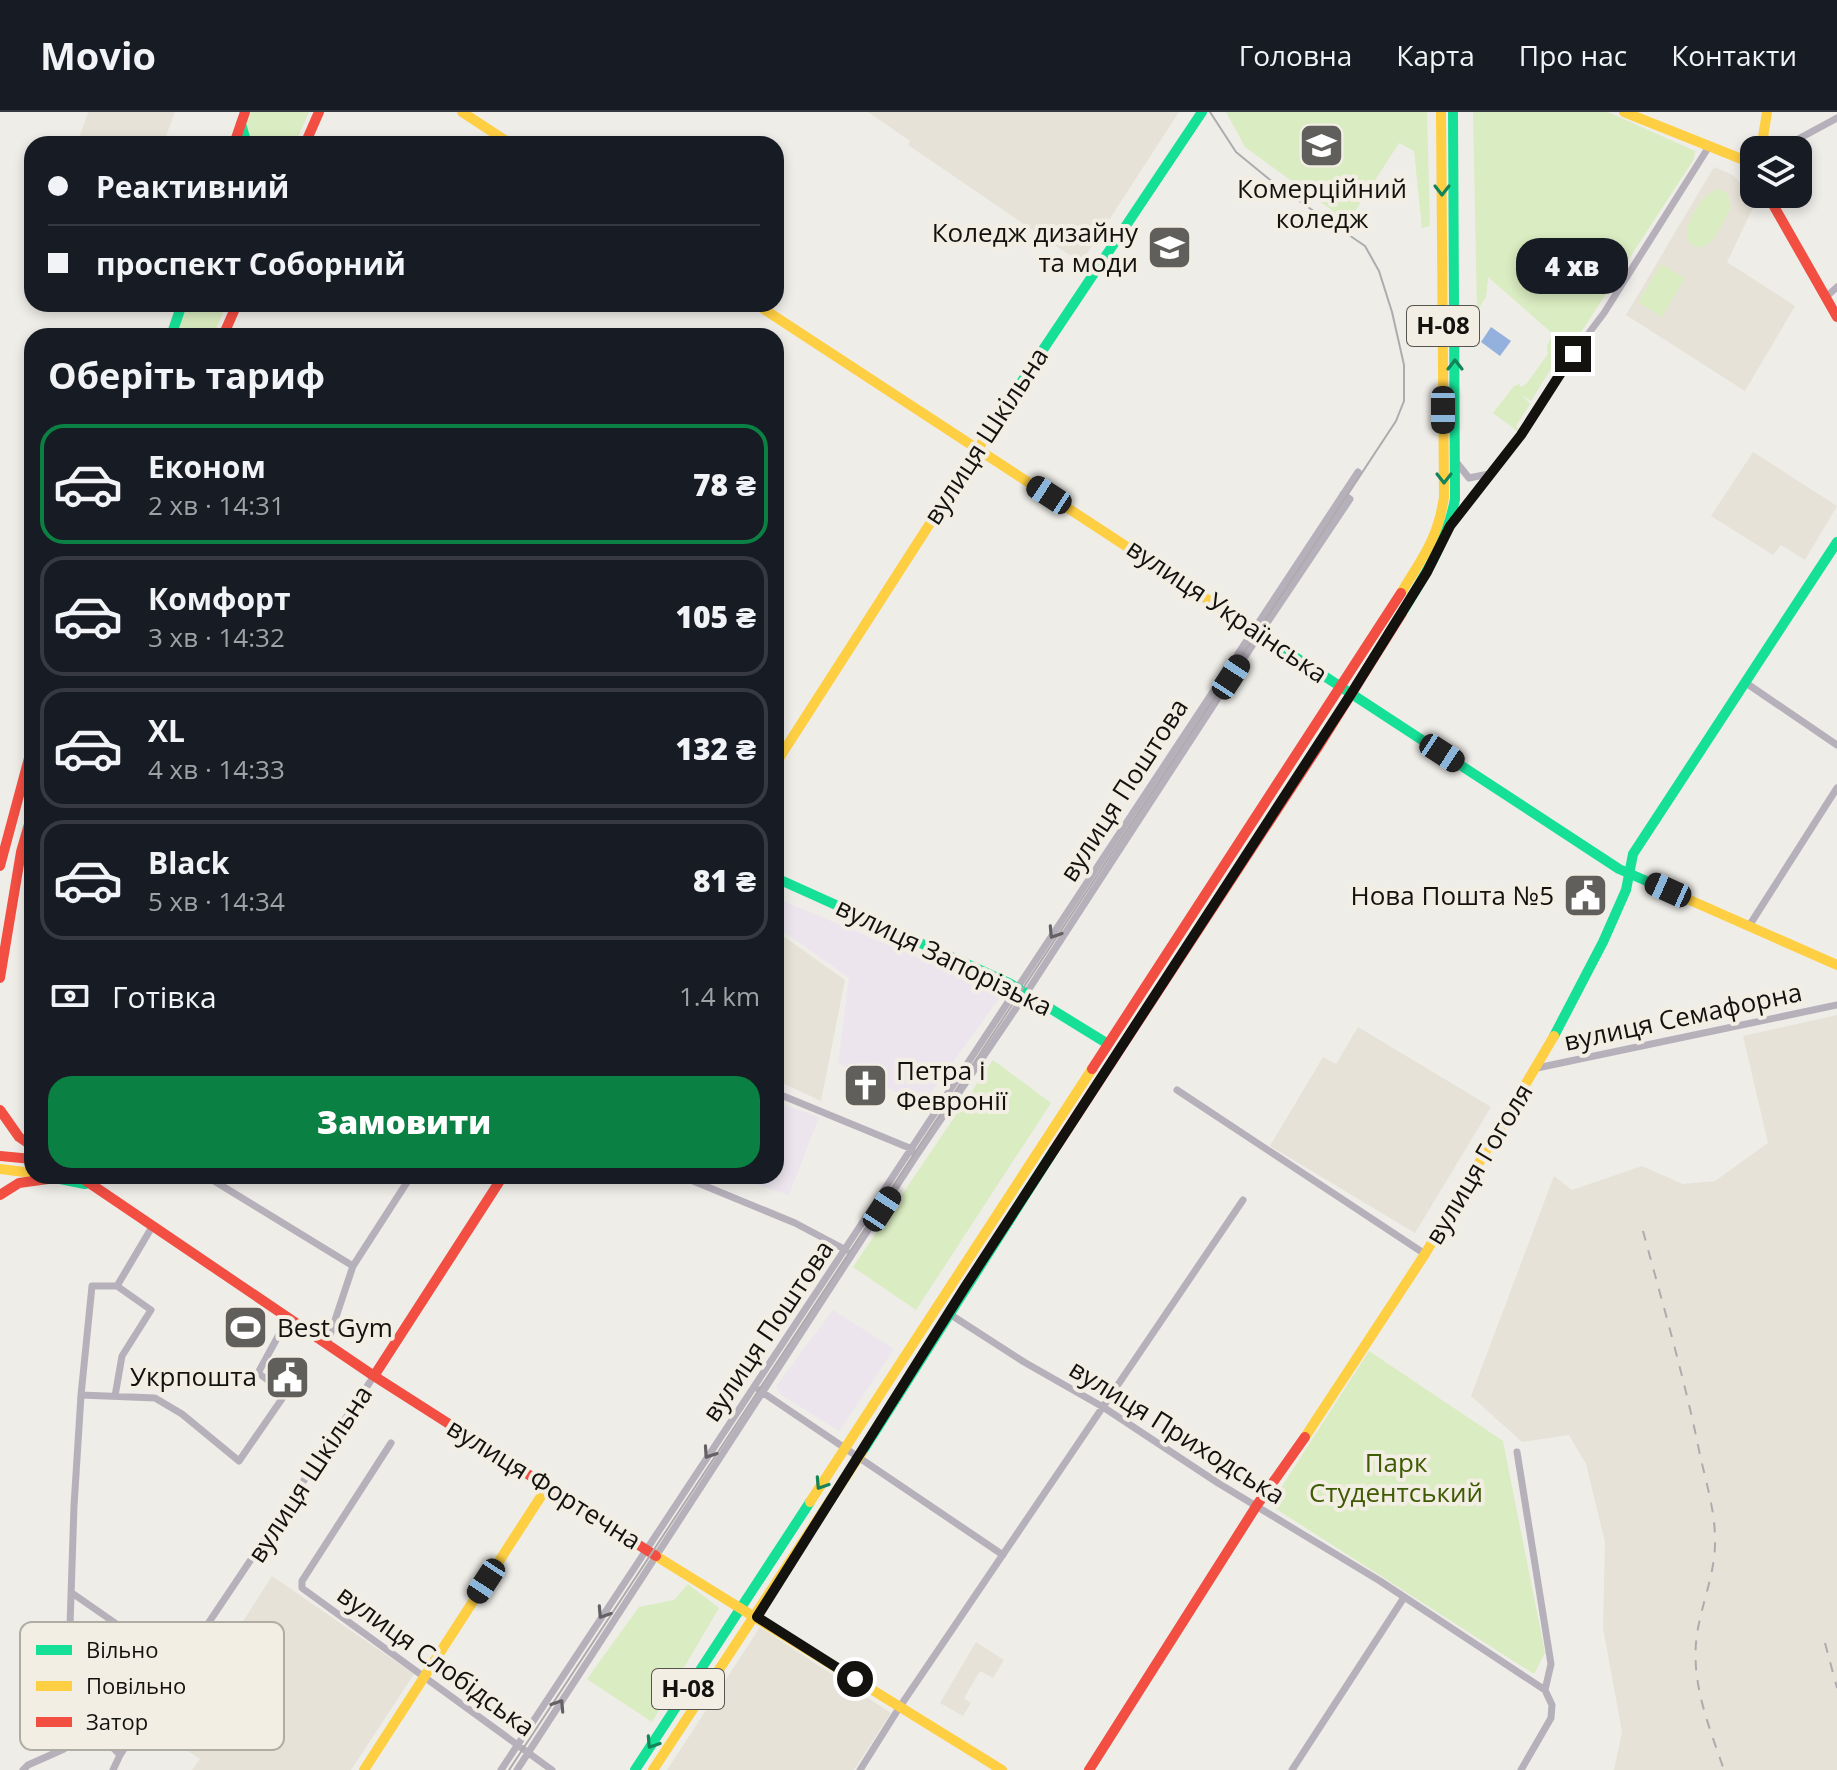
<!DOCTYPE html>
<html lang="uk">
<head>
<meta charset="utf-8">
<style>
	body { margin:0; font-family:"Open Sans",sans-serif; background:#20242c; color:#f1f3f6; height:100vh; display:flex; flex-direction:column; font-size:30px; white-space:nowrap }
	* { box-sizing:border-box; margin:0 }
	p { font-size:26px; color:#9ea1a6 }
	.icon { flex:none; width:44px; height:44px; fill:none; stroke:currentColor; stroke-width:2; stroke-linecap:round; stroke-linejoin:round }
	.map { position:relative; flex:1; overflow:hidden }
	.sheet { position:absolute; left:24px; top:216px; width:760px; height:856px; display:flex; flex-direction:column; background:#171b24; border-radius:24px; box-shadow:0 4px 12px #0003 }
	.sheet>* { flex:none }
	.hud { position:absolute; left:24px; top:24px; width:760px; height:176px; border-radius:24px; box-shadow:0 4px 12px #0003; display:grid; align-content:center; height:176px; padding:0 24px; background:#171b24 }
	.tools { position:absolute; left:1740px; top:24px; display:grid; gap:16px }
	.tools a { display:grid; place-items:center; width:72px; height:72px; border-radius:16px; background:#171b24; box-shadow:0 4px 12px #0003; font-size:40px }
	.end { position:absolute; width:36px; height:36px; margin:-18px; border:10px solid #13120f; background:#fff; box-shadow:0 0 0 4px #fff }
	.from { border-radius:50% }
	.bubble { position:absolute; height:56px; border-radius:24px; background:#171b24; box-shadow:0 4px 12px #0003; font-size:26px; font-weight:800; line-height:56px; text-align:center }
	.car { position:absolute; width:24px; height:48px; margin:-24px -12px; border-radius:10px; box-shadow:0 0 6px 2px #0007; background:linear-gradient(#222 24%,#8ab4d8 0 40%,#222 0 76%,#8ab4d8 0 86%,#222 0) }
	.hud b { display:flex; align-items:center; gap:28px; height:76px; font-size:30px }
	.hud b+b { border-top:2px solid #363941 }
	.hud i { width:20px; height:20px; background:#f1f3f6 }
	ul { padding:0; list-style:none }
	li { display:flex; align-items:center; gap:24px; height:120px; margin:0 16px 12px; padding:0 8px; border:4px solid #363941; border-radius:24px }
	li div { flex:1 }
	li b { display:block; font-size:30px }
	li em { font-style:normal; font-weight:800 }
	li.on { border-color:#0b8043 }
	li>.icon { width:72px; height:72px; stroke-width:1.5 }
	h2 { padding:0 24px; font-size:36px; line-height:96px }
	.pay { display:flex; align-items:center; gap:20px; height:88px; padding:0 24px; font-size:30px }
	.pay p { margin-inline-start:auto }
	.button { display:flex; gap:16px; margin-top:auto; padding:16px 24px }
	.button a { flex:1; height:92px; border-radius:24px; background:#0b8043; color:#fff; font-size:32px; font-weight:800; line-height:92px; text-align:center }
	header { display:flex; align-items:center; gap:48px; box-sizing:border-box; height:112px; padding:0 40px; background:#171b24; border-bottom:2px solid #363941 }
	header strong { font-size:38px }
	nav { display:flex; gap:44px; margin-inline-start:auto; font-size:28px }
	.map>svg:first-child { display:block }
	.commercial { fill:#ece5ee }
	.built { fill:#e7e2d7 }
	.green { fill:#daecc1 }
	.water { fill:#93b1dc }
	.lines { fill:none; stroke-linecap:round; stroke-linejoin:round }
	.street { stroke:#b6b0ba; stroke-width:7 }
	.fast { stroke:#16e098; stroke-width:10 }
	.slow { stroke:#ffcf43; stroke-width:10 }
	.jam { stroke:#f24e42; stroke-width:10 }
	.tram { stroke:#aeabaf; stroke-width:2 }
	.rail { stroke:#aeabaf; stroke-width:2; stroke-dasharray:10 10; stroke-linecap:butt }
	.oneway { stroke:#15835a }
	.oneway2 { stroke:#646164 }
	.route { stroke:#13120f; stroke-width:10 }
	.labels { text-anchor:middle; stroke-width:8; stroke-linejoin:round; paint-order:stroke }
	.shield { fill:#f2eee4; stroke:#56544f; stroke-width:2 }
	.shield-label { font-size:24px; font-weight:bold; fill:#13120f }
	.poi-label { font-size:26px; fill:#13120f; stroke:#f2eee4; text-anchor:end }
	.street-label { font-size:26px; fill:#13120f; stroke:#f2eee4 }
	.park-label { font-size:26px; fill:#3e5a02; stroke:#f2eee4 }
	.key { fill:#f2eee4; stroke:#afaca4; stroke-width:2 }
	.key-label { font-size:22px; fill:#13120f }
</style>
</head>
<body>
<header>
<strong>Movio</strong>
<nav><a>Головна</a><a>Карта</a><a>Про нас</a><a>Контакти</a></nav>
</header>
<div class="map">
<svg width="1837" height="1658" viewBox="0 0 1837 1658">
	<rect width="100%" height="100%" fill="#eeede8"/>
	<!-- commercial -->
	<path class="commercial" d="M776,786L1003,881L922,993L838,951L849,866L776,814Z
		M776,990L819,1005L789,1083L748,1070L750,1064H776Z
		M833,1198L894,1237L839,1319L780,1282L776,1274Z"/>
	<!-- built -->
	<path class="built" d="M88,0H175L163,32H77Z
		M868,0H1179L1081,151L908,33L910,29Z
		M1714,55L1731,62L1752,81L1754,94L1727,150L1795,194L1745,279L1626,203Z
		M1753,340L1837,394L1805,448L1781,433L1773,443L1711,404Z
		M776,819L845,868L821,989L776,968Z
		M1837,903V1658H1614L1622,1620L1603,1516L1605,1430L1586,1352L1569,1323L1522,1330L1471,1284L1554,1064L1572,1078L1642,1054L1683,1072L1715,1069L1768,1031L1743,924Z
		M1358,915L1491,995L1415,1121L1270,1034L1323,945L1336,952Z
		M272,1464L414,1562L351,1658H192L200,1647L168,1626Z
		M760,1515L891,1601L854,1658H667Z
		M976,1530L1004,1548L993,1566L980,1559L964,1586L971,1591L963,1604L940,1591Z"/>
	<!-- green -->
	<path class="green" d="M251,0H309L295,32H251L246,14Z
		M1226,0H1427L1430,114L1422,116L1414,39L1399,31L1348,110L1245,35Z
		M1473,0H1608L1695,39L1694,47L1572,234L1569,238L1562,239L1531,289L1522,283L1530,292L1516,314L1520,321L1493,301L1514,274L1519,272L1521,275L1527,271L1548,242L1547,234L1553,222L1488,165L1486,185L1477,199Z
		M1719,77L1728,82L1731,95C1723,111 1706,153 1687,127C1685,110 1702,80 1719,77Z
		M1661,152L1685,166L1662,205L1638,190Z
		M187,192H227L213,224H176Z
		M993,948L1051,991L916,1198L853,1155Z
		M1369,1239L1503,1329L1545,1541L1534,1562L1270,1393Z
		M688,1472L719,1496L652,1610L587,1567L639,1495L674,1488Z"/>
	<!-- water -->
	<path class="water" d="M1491,215L1511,229L1500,244L1481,230Z"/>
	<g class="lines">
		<!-- street -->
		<path class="street" d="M1778,38L1837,6
			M1826,185L1837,175
			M1457,351L1469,366L1489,362
			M1452,412L1521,323L1573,242L1604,201L1708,36
			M1746,571L1837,633
			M1749,814L1837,676
			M1537,956L1837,893
			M1177,978L1425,1142
			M776,981L912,1037V1040
			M206,1064L353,1154
			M681,1064L795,1111L846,1138
			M948,1201L1024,1250L1103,1295L1218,1371L1380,1469L1545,1578
			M327,1232L353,1154L411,1064
			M759,1278L1003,1443
			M81,1283L155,1286L182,1302L239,1349L286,1281L258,1261L288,1206
			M115,1284L122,1244L151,1198L117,1174
			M391,1331L302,1469V1476L552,1658
			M1517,1340L1551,1552L1545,1578L1552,1593L1551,1606L1521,1658
			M72,1481L118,1513L121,1529L76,1604L68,1573L74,1394L81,1283L92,1174H117L152,1115
			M23,1658L28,1653L64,1637L69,1612L76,1604L103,1625L120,1643
			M113,1658L120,1643L374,1264
			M501,1658L1358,360
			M517,1658L916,1044L1027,880L1261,520L1350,387L1343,382
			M860,1658L899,1596L1243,1088
			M1292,1658L1403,1487"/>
		<!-- fast -->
		<path class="fast" d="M241,12L247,32
			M171,224L182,192
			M1010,287L1202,0
			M1402,501C1424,464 1447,430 1455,387L1453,0
			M1251,516L1619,757L1658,774
			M776,766L1009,871L1108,932
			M1554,924L1603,830L1626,778L1633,742L1837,430
			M50,1065L85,1072
			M862,1340L1054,1038
			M635,1658L810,1390"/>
		<!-- slow -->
		<path class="slow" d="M462,0L511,32
			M1624,0L1754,52
			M1761,38L1767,0
			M756,192L1251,516
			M1401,481C1422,446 1438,427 1444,385L1441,0
			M776,651L1010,287
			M1658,774L1837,853
			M0,1057L32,1061
			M1305,1325L1425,1142L1554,924
			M810,1390L1092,957
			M656,1444L1002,1658
			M364,1658L547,1375
			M653,1658L862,1340"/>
		<!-- jam -->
		<path class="jam" d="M234,32L245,0
			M305,32L319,0
			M1767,82L1837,205
			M223,224L237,192
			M0,754L32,635
			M0,866L21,740L32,702
			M1092,957L1401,481
			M0,998L19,1025L32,1034
			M1054,1038L1318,635L1402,501
			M0,1044L32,1047
			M79,1064L374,1264L656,1444
			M0,1083L19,1071L55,1066
			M374,1264L503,1064
			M1089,1658L1257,1393L1305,1325"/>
		<!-- tram -->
		<path class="tram" d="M509,1658L1396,309L1404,289V253L1392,200L1379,159L1365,134L1280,76L1236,40L1210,0"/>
		<!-- rail -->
		<path class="rail" d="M1643,1119C1663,1193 1685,1268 1700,1343C1706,1370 1715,1399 1715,1427C1716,1459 1702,1490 1697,1522C1690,1570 1709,1614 1724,1658
			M1825,1531L1837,1576"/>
	</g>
	<!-- one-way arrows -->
	<defs><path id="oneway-chevron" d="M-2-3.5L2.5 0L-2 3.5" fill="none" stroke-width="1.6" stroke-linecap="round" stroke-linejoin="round" transform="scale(2)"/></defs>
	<g class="oneway">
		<use href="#oneway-chevron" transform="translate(1442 78) rotate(90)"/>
		<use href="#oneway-chevron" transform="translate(1455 253) rotate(-90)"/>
		<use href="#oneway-chevron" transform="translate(1444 366) rotate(90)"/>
		<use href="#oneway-chevron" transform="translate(821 1372) rotate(123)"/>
		<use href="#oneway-chevron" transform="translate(652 1631) rotate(123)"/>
	</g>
	<g class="oneway2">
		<use href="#oneway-chevron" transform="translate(1054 821) rotate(123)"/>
		<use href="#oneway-chevron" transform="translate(709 1341) rotate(124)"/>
		<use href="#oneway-chevron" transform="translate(603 1501) rotate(123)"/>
		<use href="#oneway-chevron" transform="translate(559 1593) rotate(-57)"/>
	</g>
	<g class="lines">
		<!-- route -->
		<path class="route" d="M855,1567L757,1505L965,1175L1351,582L1427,460L1450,414L1521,323L1573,242"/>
	</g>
	<!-- icons -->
	<defs>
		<symbol id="university-square" viewBox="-11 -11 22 22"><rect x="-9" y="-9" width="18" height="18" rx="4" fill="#605f5b" stroke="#f2eee4"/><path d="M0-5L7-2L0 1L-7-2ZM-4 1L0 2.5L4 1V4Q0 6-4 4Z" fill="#fff"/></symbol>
		<symbol id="civic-square" viewBox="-11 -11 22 22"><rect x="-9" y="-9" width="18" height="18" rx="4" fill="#605f5b" stroke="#f2eee4"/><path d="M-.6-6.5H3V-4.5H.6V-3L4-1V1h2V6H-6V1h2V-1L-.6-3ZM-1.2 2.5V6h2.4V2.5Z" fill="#fff"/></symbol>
		<symbol id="church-square" viewBox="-11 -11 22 22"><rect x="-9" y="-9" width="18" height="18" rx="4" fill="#605f5b" stroke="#f2eee4"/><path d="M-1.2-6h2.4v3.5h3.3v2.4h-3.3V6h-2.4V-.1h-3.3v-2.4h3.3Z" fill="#fff"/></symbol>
		<symbol id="stadium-square" viewBox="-11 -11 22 22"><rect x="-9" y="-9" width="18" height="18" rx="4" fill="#605f5b" stroke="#f2eee4"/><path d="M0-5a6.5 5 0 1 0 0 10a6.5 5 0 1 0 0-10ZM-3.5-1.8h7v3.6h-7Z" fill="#fff"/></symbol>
	</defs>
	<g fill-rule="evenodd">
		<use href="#university-square" x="1296" y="8" width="51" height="51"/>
		<use href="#university-square" x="1144" y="110" width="51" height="51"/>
		<use href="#civic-square" x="1560" y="758" width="51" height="51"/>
		<use href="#church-square" x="840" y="948" width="51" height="51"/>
		<use href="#stadium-square" x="220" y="1190" width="51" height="51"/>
		<use href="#civic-square" x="262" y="1240" width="51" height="51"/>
	</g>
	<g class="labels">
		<!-- shield labels -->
		<g class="shield">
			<rect x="1407" y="194" width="72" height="40" rx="6"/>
			<rect x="652" y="1557" width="72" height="40" rx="6"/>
		</g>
		<g class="shield-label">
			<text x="1443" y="222">Н-08</text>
			<text x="688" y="1585">Н-08</text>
		</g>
		<!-- poi labels -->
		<g class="poi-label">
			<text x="1322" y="86" text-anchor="middle">Комерційний<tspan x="1322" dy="30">коледж</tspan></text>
			<text x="1138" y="130">Коледж дизайну<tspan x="1138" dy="30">та моди</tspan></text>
			<text x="1554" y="793">Нова Пошта №5</text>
			<text x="896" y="968" text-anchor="start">Петра і<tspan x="896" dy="30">Февронії</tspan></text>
			<text x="277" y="1225" text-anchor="start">Best Gym</text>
			<text x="257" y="1274">Укрпошта</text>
		</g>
		<!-- street labels -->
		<g class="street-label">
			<text transform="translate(986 324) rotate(-57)" y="9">вулиця Шкільна</text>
			<text transform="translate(1227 499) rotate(34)" y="9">вулиця Українська</text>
			<text transform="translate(1124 678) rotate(-57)" y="9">вулиця Поштова</text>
			<text transform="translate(944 845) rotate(26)" y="9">вулиця Запорізька</text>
			<text transform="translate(1683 905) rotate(-12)" y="9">вулиця Семафорна</text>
			<text transform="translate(1479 1052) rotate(-59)" y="9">вулиця Гоголя</text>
			<text transform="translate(768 1219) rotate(-56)" y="9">вулиця Поштова</text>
			<text transform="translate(1177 1320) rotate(32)" y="9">вулиця Приходська</text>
			<text transform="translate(310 1362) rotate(-57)" y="9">вулиця Шкільна</text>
			<text transform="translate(544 1372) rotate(32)" y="9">вулиця Фортечна</text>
			<text transform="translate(436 1549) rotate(36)" y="9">вулиця Слобідська</text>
		</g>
		<!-- park labels -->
		<g class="park-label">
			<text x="1396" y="1360">Парк<tspan x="1396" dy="30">Студентський</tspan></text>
		</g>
	</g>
	<!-- legend -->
	<rect x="20" y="1510" width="264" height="128" rx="12" class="key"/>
	<rect x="36" y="1533" width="36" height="10" fill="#16e098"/>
	<rect x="36" y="1569" width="36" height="10" fill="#ffcf43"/>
	<rect x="36" y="1605" width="36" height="10" fill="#f24e42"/>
	<g class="key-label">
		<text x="86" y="1546">Вільно</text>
		<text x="86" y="1582">Повільно</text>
		<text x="86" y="1618">Затор</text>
	</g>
</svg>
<div class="tools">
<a><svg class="icon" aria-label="layers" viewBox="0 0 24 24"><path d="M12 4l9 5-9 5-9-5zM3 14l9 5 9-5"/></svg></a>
</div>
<i class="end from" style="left:855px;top:1567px"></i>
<i class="end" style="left:1573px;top:242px"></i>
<div class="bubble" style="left:1516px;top:126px;width:112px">4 хв</div>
<i class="car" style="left:1443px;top:298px;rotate:180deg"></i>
<i class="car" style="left:1049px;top:383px;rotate:303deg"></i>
<i class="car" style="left:1231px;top:565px;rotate:33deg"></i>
<i class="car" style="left:1442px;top:641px;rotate:123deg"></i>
<i class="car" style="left:1668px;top:778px;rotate:294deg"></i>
<i class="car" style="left:882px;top:1097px;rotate:33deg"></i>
<i class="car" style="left:486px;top:1469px;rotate:213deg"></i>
<div class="hud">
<b><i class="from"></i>Реактивний</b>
<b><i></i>проспект Соборний</b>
</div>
<section class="sheet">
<h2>Оберіть тариф</h2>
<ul>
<li class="on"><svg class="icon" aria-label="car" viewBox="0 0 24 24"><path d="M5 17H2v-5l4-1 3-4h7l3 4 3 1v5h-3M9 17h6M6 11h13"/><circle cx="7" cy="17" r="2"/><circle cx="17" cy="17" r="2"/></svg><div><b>Економ</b><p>2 хв · 14:31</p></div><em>78 ₴</em></li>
<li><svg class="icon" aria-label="car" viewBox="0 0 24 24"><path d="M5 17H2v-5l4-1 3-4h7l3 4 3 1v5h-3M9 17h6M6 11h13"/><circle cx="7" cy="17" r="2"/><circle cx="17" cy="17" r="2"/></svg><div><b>Комфорт</b><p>3 хв · 14:32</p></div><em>105 ₴</em></li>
<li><svg class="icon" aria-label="car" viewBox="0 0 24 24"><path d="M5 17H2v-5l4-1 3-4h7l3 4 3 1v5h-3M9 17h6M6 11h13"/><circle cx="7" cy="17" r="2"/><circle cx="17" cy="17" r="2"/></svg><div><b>XL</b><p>4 хв · 14:33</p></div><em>132 ₴</em></li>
<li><svg class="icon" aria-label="car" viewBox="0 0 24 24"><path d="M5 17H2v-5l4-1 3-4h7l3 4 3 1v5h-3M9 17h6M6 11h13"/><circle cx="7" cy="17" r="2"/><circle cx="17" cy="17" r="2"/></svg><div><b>Black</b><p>5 хв · 14:34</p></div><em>81 ₴</em></li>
</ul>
<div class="pay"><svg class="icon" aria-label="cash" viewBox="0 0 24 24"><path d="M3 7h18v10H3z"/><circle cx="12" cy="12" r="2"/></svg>Готівка<p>1.4 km</p></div>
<div class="button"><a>Замовити</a></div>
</section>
</div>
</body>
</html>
